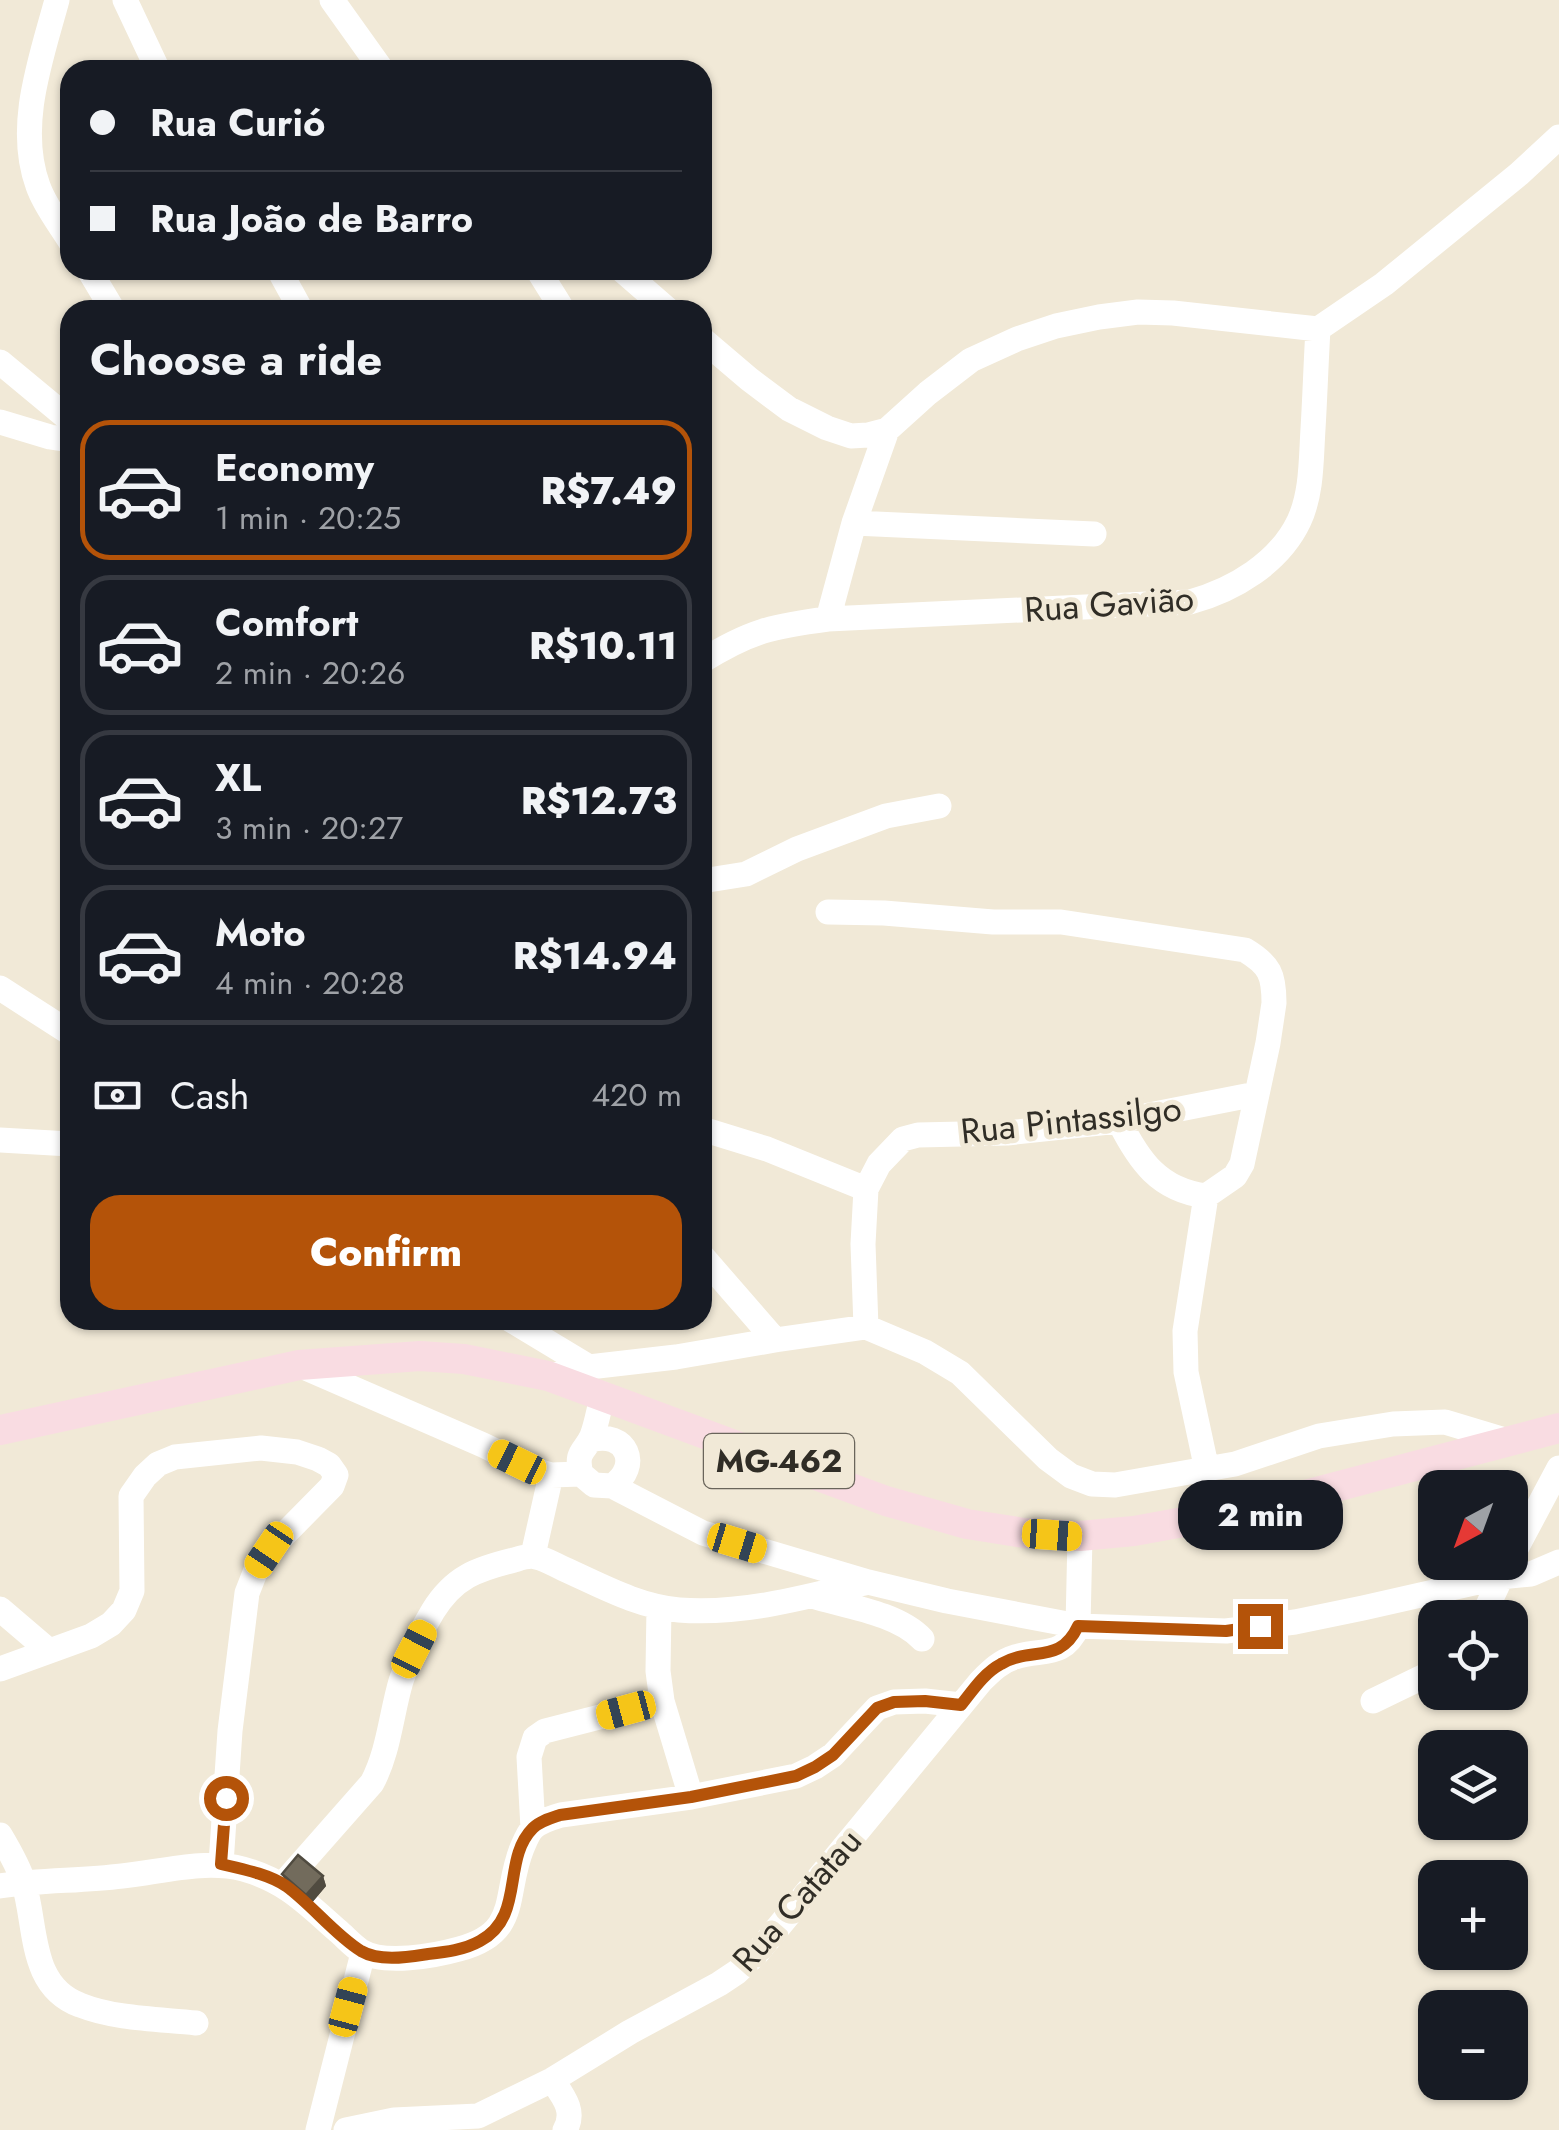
<!DOCTYPE html>
<html lang="en">
<head>
<meta charset="utf-8">
<style>
	body { margin:0; font-family:Jost,sans-serif; background:#20242c; color:#f1f3f6; height:100vh; display:flex; flex-direction:column; font-size:38px; white-space:nowrap }
	* { box-sizing:border-box; margin:0 }
	p { font-size:32px; color:#9ea1a6 }
	.icon { flex:none; width:55px; height:55px; fill:none; stroke:currentColor; stroke-width:2; stroke-linecap:round; stroke-linejoin:round }
	.map { position:relative; flex:1; overflow:hidden }
	.drawer { position:absolute; left:60px; top:300px; width:652px; height:1030px; display:flex; flex-direction:column; background:#171b24; border-radius:30px; box-shadow:0 2px 8px #0004 }
	.drawer>* { flex:none }
	.top-card { position:absolute; left:60px; top:60px; width:652px; height:220px; border-radius:30px; box-shadow:0 2px 8px #0004; display:grid; align-content:center; height:220px; padding:0 30px; background:#171b24 }
	.needle { width:65px; rotate:221deg }
	.tools { position:absolute; left:1418px; top:1470px; display:grid; gap:20px }
	.tools a { display:grid; place-items:center; width:110px; height:110px; border-radius:20px; background:#171b24; box-shadow:0 2px 8px #0004; font-size:50px }
	.end { position:absolute; width:45px; height:45px; margin:-22px; border:12px solid #b45309; background:#fff; box-shadow:0 0 0 5px #fff }
	.from { border-radius:50% }
	.bubble { position:absolute; height:70px; border-radius:30px; background:#171b24; box-shadow:0 2px 8px #0004; font-size:32px; font-weight:800; line-height:70px; text-align:center }
	.car { position:absolute; width:30px; height:60px; margin:-30px -15px; border-radius:12px; box-shadow:0 0 8px 2px #0007; background:linear-gradient(#f5c518 24%,#345 0 40%,#f5c518 0 76%,#345 0 86%,#f5c518 0) }
	.top-card b { display:flex; align-items:center; gap:35px; height:95px; font-size:38px }
	.top-card b+b { border-top:2px solid #363941 }
	.top-card i { width:25px; height:25px; background:#f1f3f6 }
	ul { padding:0; list-style:none }
	li { display:flex; align-items:center; gap:30px; height:140px; margin:0 20px 15px; padding:0 10px; border:5px solid #363941; border-radius:30px }
	li div { flex:1 }
	li b { display:block; font-size:38px }
	li em { font-style:normal; font-weight:800 }
	li.active { border-color:#b45309 }
	li>.icon { width:90px; height:90px; stroke-width:1.5 }
	h2 { padding:0 30px; font-size:45px; line-height:120px }
	.pay { display:flex; align-items:center; gap:25px; height:110px; padding:0 30px; font-size:38px }
	.pay p { margin-inline-start:auto }
	.button { display:flex; gap:20px; margin-top:auto; padding:20px 30px }
	.button a { flex:1; height:115px; border-radius:30px; background:#b45309; color:#fff; font-size:40px; font-weight:800; line-height:115px; text-align:center }
	.map>svg:first-child { display:block }
	.lines { fill:none; stroke-linecap:round; stroke-linejoin:round }
	.minor { stroke:#fff; stroke-width:25 }
	.major { stroke:#f9dce2; stroke-width:30 }
	.wall { fill:#625c4f }
	.shaded-wall { fill:#504b40 }
	.building { fill:#726b5c; stroke:#504b40; stroke-width:2.5 }
	.route { stroke:#b45309; stroke-width:12 }
	.labels { text-anchor:middle; stroke-width:10; stroke-linejoin:round; paint-order:stroke }
	.shield { fill:#f1e9d7; stroke:#6a655b; stroke-width:2.5 }
	.shield-label { font-size:32px; font-weight:bold; fill:#302d26 }
	.street-label { font-size:35px; fill:#302d26; stroke:#f1e9d7 }
</style>
</head>
<body>
<div class="map">
<svg width="1559" height="2130" viewBox="0 0 1559 2130">
	<rect width="100%" height="100%" fill="#f1e9d7"/>
	<g class="lines">
		<!-- minor -->
		<path class="minor" d="M57,0C41,59 16,126 38,186C45,206 59,223 70,241
			M125,0L158,70
			M332,0L382,70
			M89,270L113,310
			M279,270L301,310
			M538,270L563,310
			M622,270L668,310
			M702,339L749,379L789,409L827,428L851,436L868,435L887,430L928,393L971,360L1017,339L1056,326L1099,317L1138,312L1173,313L1318,329L1384,284L1519,174L1559,137
			M0,362L70,420
			M0,422L50,437L70,440
			M854,523L1094,534
			M828,619L854,523L887,430
			M702,661C750,631 773,626 828,619L1190,602C1234,590 1279,563 1299,521C1312,493 1311,460 1313,429C1315,396 1316,362 1318,329
			M702,881L746,874L797,849L886,816L939,806
			M828,912L884,913L993,922H1061L1245,950C1270,965 1274,975 1274,1003L1268,1043L1242,1164L1235,1176L1206,1196C1159,1190 1139,1161 1119,1121
			M0,988L70,1033
			M702,1129L767,1149L866,1189
			M0,1140L70,1144
			M1206,1196L1185,1331L1186,1372L1207,1470
			M702,1256L775,1340
			M511,1320L589,1367
			M866,1327L863,1244L866,1189L879,1164L903,1139L918,1135L1007,1133L1119,1121L1256,1094
			M299,1365L483,1445L534,1470L551,1475L581,1474L594,1485L612,1486L703,1533L868,1582L947,1601L1078,1626L1226,1631L1295,1622L1363,1608L1500,1577L1531,1574L1559,1562
			M548,1376L589,1367L676,1357L775,1340L866,1327L925,1352L960,1373L1048,1459L1071,1476L1092,1484L1115,1485L1235,1464L1319,1436L1393,1424L1445,1422L1508,1441
			M591,1440C626,1430 642,1466 612,1486
			M581,1474C575,1451 585,1452 592,1436C597,1423 599,1408 603,1394
			M533,1555L551,1475
			M1510,1560L1559,1468
			M812,1596C845,1606 898,1613 922,1639
			M659,1607L658,1671L662,1701L691,1797
			M0,1609L48,1650
			M1482,1618L1506,1567
			M0,1669L91,1636L111,1624L124,1610L132,1591L131,1496L145,1476L158,1464L175,1457L261,1448L297,1452L318,1459L329,1465L336,1475L332,1486L269,1550L256,1570L247,1593L230,1731L221,1864
			M1373,1701L1435,1671
			M533,1828L529,1757L535,1738L545,1731L662,1701
			M0,1835C9,1850 19,1867 24,1884C37,1928 29,1986 80,2005C115,2019 158,2019 196,2023
			M283,1884L372,1783C389,1751 391,1715 401,1681C409,1657 420,1632 433,1611C454,1577 477,1569 514,1560C521,1558 529,1555 536,1557C546,1559 555,1565 564,1569C602,1586 637,1606 679,1610C742,1615 807,1597 868,1582
			M0,1886C40,1880 81,1881 122,1876C161,1872 204,1859 243,1869C286,1881 306,1903 338,1931C345,1937 353,1946 361,1951C384,1965 434,1956 459,1949C521,1933 503,1895 522,1848C525,1841 528,1833 533,1828C540,1821 551,1818 561,1815L691,1797L796,1776L815,1767L833,1755L877,1708L894,1702L925,1701L961,1705
			M552,2080C563,2096 576,2111 565,2130
			M318,2130L363,1953
			M346,2130L394,2120L478,2116L552,2080L630,2032L719,1984L737,1972L757,1953L981,1681C991,1671 1001,1661 1015,1657C1043,1648 1063,1659 1078,1626L1080,1536"/>
		<!-- major -->
		<path class="major" d="M0,1430L299,1365L420,1356L464,1359L548,1376L886,1501L967,1524L1024,1533L1080,1536L1134,1531L1244,1511L1559,1428"/>
	</g>
	<!-- wall -->
	<path class="wall" d="M282,1874L323,1876L326,1886L310,1905L286,1884Z"/>
	<!-- shaded-wall -->
	<path class="shaded-wall" d="M323,1876L326,1886L310,1905L306,1895Z"/>
	<!-- building -->
	<path class="building" d="M298,1855L323,1876L306,1895L282,1874Z"/>
	<g class="lines">
		<!-- route -->
		<path class="route" d="M226,1798L221,1864C242,1869 268,1874 286,1886C311,1904 335,1935 361,1951C380,1962 408,1957 428,1954C446,1952 464,1950 480,1941C526,1916 501,1860 533,1828C540,1821 551,1818 560,1815L691,1797L796,1776L815,1767L833,1755L877,1708L894,1702L925,1701L961,1705C973,1690 984,1673 1001,1664C1031,1646 1060,1665 1078,1626L1226,1631L1260,1626"/>
	</g>
	<g class="labels">
		<!-- shield labels -->
		<rect class="shield" x="704" y="1434" width="150" height="54" rx="8"/>
		<g class="shield-label">
			<text x="779" y="1472">MG-462</text>
		</g>
		<!-- street labels -->
		<g class="street-label">
			<text transform="translate(1109 604) rotate(-4)" y="12">Rua Gavião</text>
			<text transform="translate(1071 1120) rotate(-6)" y="12">Rua Pintassilgo</text>
			<text transform="translate(797 1900) rotate(-49)" y="12">Rua Catatau</text>
		</g>
	</g>
</svg>
<div class="tools">
<a><svg class="needle" viewBox="-14 -14 28 28"><path d="M0-13l5 13h-10z" fill="#e53935"/><path d="M0 13l5-13h-10z" fill="#9ea1a6"/></svg></a>
<a><svg class="icon" aria-label="locate" viewBox="0 0 24 24"><circle cx="12" cy="12" r="6"/><path d="M12 2v4M12 18v4M2 12h4M18 12h4"/></svg></a>
<a><svg class="icon" aria-label="layers" viewBox="0 0 24 24"><path d="M12 4l9 5-9 5-9-5zM3 14l9 5 9-5"/></svg></a>
<a>+</a>
<a>−</a>
</div>
<i class="end from" style="left:226px;top:1798px"></i>
<i class="end" style="left:1260px;top:1626px"></i>
<div class="bubble" style="left:1178px;top:1480px;width:165px">2 min</div>
<i class="car" style="left:517px;top:1462px;rotate:296deg"></i>
<i class="car" style="left:1052px;top:1535px;rotate:94deg"></i>
<i class="car" style="left:737px;top:1543px;rotate:107deg"></i>
<i class="car" style="left:269px;top:1550px;rotate:214deg"></i>
<i class="car" style="left:414px;top:1649px;rotate:27deg"></i>
<i class="car" style="left:626px;top:1710px;rotate:255deg"></i>
<i class="car" style="left:348px;top:2007px;rotate:15deg"></i>
<div class="top-card">
<b><i class="from"></i>Rua Curió</b>
<b><i></i>Rua João de Barro</b>
</div>
<section class="drawer">
<h2>Choose a ride</h2>
<ul>
<li class="active"><svg class="icon" aria-label="car" viewBox="0 0 24 24"><path d="M5 17H2v-5l4-1 3-4h7l3 4 3 1v5h-3M9 17h6M6 11h13"/><circle cx="7" cy="17" r="2"/><circle cx="17" cy="17" r="2"/></svg><div><b>Economy</b><p>1 min · 20:25</p></div><em>R$7.49</em></li>
<li><svg class="icon" aria-label="car" viewBox="0 0 24 24"><path d="M5 17H2v-5l4-1 3-4h7l3 4 3 1v5h-3M9 17h6M6 11h13"/><circle cx="7" cy="17" r="2"/><circle cx="17" cy="17" r="2"/></svg><div><b>Comfort</b><p>2 min · 20:26</p></div><em>R$10.11</em></li>
<li><svg class="icon" aria-label="car" viewBox="0 0 24 24"><path d="M5 17H2v-5l4-1 3-4h7l3 4 3 1v5h-3M9 17h6M6 11h13"/><circle cx="7" cy="17" r="2"/><circle cx="17" cy="17" r="2"/></svg><div><b>XL</b><p>3 min · 20:27</p></div><em>R$12.73</em></li>
<li><svg class="icon" aria-label="car" viewBox="0 0 24 24"><path d="M5 17H2v-5l4-1 3-4h7l3 4 3 1v5h-3M9 17h6M6 11h13"/><circle cx="7" cy="17" r="2"/><circle cx="17" cy="17" r="2"/></svg><div><b>Moto</b><p>4 min · 20:28</p></div><em>R$14.94</em></li>
</ul>
<div class="pay"><svg class="icon" aria-label="cash" viewBox="0 0 24 24"><path d="M3 7h18v10H3z"/><circle cx="12" cy="12" r="2"/></svg>Cash<p>420 m</p></div>
<div class="button"><a>Confirm</a></div>
</section>
</div>
</body>
</html>
